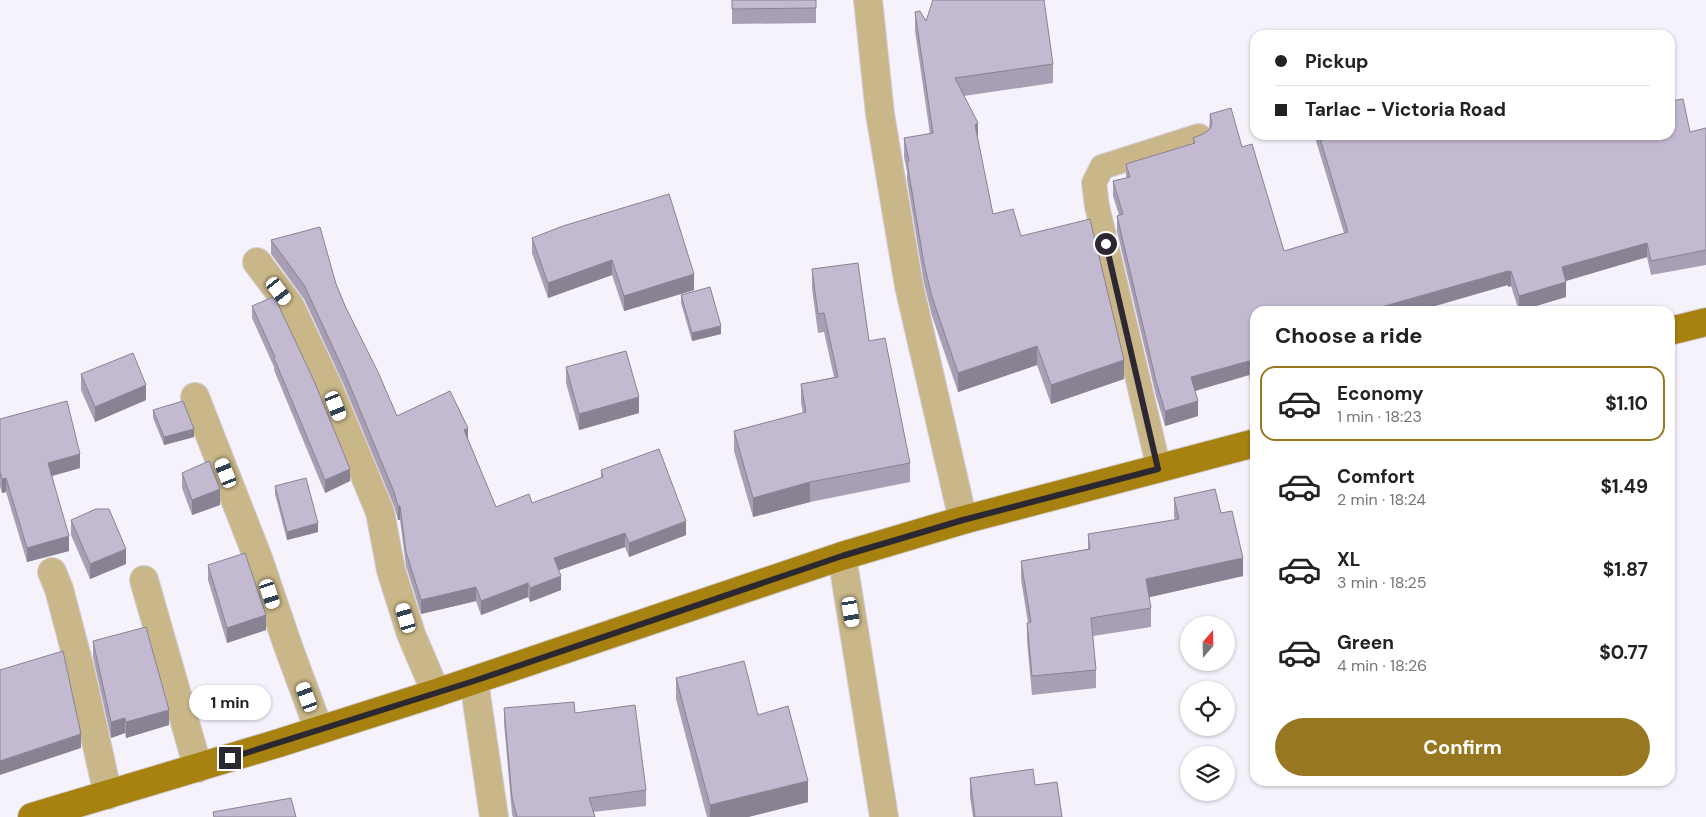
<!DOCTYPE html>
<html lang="en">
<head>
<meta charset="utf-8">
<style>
	body { margin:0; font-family:"DM Sans",sans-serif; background:#f2f2f2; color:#222; height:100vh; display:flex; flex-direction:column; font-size:19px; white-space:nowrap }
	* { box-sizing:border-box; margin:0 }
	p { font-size:16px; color:#767676 }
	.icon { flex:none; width:28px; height:28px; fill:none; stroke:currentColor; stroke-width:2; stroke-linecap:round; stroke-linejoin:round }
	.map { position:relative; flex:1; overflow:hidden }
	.sheet { position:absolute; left:1250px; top:306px; width:425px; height:480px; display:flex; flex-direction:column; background:#fff; border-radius:15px; box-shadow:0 1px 4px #0004 }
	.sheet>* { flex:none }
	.guide { position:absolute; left:1250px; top:30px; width:425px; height:110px; border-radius:15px; box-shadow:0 1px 4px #0004; display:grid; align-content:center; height:110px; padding:0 25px; background:#fff }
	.needle { width:32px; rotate:20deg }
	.buttons { position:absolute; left:1180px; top:616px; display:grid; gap:10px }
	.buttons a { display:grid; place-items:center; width:55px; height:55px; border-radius:50%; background:#fff; box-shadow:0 1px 4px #0004; font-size:25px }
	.end { position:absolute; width:22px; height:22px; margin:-11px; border:6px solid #2c2831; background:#fff; box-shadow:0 0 0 2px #fff }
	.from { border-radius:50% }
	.bubble { position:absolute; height:35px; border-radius:18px; background:#fff; box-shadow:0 1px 4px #0004; font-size:16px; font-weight:700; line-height:35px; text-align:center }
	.car { position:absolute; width:15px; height:30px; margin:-15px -8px; border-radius:6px; box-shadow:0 0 4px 1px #0007; background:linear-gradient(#fff 24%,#345 0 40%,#fff 0 76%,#345 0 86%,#fff 0) }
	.guide b { display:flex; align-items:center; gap:18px; height:48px; font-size:19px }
	.guide b+b { border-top:1px solid #e0e0e0 }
	.guide i { width:12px; height:12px; background:#222 }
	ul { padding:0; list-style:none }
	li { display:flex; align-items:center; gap:15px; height:75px; margin:0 10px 8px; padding:0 15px; border:2px solid transparent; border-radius:15px }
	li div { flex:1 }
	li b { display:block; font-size:19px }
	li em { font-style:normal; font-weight:700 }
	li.selected { border-color:#977820 }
	li>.icon { width:45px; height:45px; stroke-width:1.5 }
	h2 { padding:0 25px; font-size:22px; line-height:60px }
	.primary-button { display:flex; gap:10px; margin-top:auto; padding:10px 25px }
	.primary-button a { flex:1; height:58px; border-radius:30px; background:#977820; color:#fff; font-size:20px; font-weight:700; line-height:58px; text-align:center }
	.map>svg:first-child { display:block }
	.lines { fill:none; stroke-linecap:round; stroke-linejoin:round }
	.lane-casing { stroke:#d1ced7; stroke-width:26 }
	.street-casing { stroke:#d1ced7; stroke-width:30 }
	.primary-casing { stroke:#d1ced7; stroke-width:30 }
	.lane { stroke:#cab789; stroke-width:24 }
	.street { stroke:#cab789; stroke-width:28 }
	.primary { stroke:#a78210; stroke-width:28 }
	.wall { fill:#a89fb4 }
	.shaded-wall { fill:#888292 }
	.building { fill:#c3b9d1; stroke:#888292 }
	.route { stroke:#2c2831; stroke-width:6 }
</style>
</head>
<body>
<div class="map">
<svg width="1706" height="817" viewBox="0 0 1706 817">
	<rect width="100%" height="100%" fill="#f5f2fb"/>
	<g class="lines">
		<defs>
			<path id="lane" d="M1159,469L1097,206L1094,183L1102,167L1199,136"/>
			<path id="street" d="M868,0L880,114L909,286L963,520
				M257,262L290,306L329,389L380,512L391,570L411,634L436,693
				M195,397L258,558L288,646L319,730
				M842,556L884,817
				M52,572L59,589L80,669L108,795
				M144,580L198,768
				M474,681L494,817"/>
			<path id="primary" d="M1670,331L1706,322
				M32,817L279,743L436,693L842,556L963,520L1255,443"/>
		</defs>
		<!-- lane casing -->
		<use href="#lane" class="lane-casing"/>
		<!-- street casing -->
		<use href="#street" class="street-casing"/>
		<!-- primary casing -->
		<use href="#primary" class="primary-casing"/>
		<!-- lane -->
		<use href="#lane" class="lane"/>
		<!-- street -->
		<use href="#street" class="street"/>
		<!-- primary -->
		<use href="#primary" class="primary"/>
	</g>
	<!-- wall -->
	<path class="wall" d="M732,0H816V23L732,24Z
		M915,12L926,21L1053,64V83L964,96L978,141L993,214L1021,236L1124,379L1051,404L1037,365L958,392L932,316L924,283L907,180V171L904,157V138L930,134L915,31Z
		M1671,101L1690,132L1706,128V265L1651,275L1647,257L1566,281V297L1519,311L1511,286L1508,287V285L1255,311L1250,381L1249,375L1195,391L1198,416L1165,426L1156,396L1117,231V216L1119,215L1113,196V181L1126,178V164L1193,144V138L1203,134L1209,130L1210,114L1242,147L1284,251L1344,233L1316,141V135H1670Z
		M563,226L694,290L624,311L612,275L548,298L532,253V238Z
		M271,240L336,284L346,308L397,416L468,440L496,507L532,503L601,478V470L686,535L629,557L625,547L559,570L561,590L530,602L528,597L481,615L476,601L421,614L406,566L400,520H398L394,506L343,383L304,299L271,254Z
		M812,269L869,341L910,463V482L810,502L753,517L734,451V431L803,413L801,403V384L834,377L824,332L818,333L812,289Z
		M681,295L721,334L692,341L681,303Z
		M252,306L350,481L325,493L274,370V367L252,318Z
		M566,367L639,413L579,430L566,383Z
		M81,374L146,400L95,422L81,390Z
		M153,410L194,437L164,445L153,418Z
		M0,419L80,468L52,476L69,551L27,562L6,492L2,493L0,487Z
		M182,473L220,505L192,515L182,488Z
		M275,486L318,532L287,540L275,494Z
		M1174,498L1221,513L1243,576L1149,597L1151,608V627L1093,636L1096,670V688L1032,695L1027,641V623H1028L1021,579V561L1088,549V534L1175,520L1174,516Z
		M71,520L126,564L90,579L71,535Z
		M208,565L266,630L227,643L208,580Z
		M93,641L169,725L126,738L125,733L111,738L93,657Z
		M676,678L808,802L748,817H707L676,699Z
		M504,708L575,713L646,790V806L593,812L595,817H513L512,814L504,723Z
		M970,778L1035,785L1062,817H973L970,797Z"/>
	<!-- shaded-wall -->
	<path class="shaded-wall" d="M978,123V142L975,125Z
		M1647,243V257L1562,282V267Z
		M612,260V275L548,298V283Z
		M1508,271V285L1418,311H1367Z
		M1511,271V286L1508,287V272Z
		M694,274V290L624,311V296Z
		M1566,282V297L1519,311V296Z
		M721,326V334L692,341V333Z
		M1037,346V365L958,392V373Z
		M1124,360V379L1051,404V385Z
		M1249,361V375L1191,392V377Z
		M1255,365V380L1250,381V366Z
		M146,385V400L95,422V407Z
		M639,397V413L579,430V414Z
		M1198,401V416L1165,426V411Z
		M468,428V442L464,430Z
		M194,429V437L164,445V437Z
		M80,454V468L48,477V463Z
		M350,469V481L325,493V480Z
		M6,478V492L2,493V479Z
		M810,482V502L753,517V498Z
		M220,489V505L192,515V500Z
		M398,506H400V520H398Z
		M686,521V535L629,557V543Z
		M318,523V532L287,540V532Z
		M625,533V547L554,572V558Z
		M69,536V551L27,562V548Z
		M126,549V564L90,579V564Z
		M1243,558V576L1146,598V579Z
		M561,576V590L530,602V588Z
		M528,583V597L481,615V601Z
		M476,587V601L421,614V600Z
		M266,615V630L227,643V628Z
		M169,710V725L126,738V722Z
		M125,718V733L111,738V722Z
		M81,734V748L0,775V761Z
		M808,781V802L748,817H710V805Z"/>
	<!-- building -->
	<path class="building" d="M732,0H816V8L732,9Z
		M933,0H1044L1053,64L955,78L978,123L975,125L993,214L1013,209L1021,236L1090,219L1124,360L1051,385L1037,346L958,373L932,297L924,264L907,162L909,161L904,138L933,133L915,12L920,11L926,21Z
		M1506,31L1507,35H1486Z
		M1670,94L1671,101L1683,99L1690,132L1706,128V250L1651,261L1647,243L1562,267L1566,282L1519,296L1511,271L1508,272V271L1367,311H1255V365L1250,366L1249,361L1191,377L1198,401L1165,411L1156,381L1117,216L1123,214L1113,181L1130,177L1126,164L1195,143L1193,138L1203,134L1209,130L1212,124L1210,114L1231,108L1242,147L1252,144L1284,251L1348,232L1319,135H1670Z
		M669,194L694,274L624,296L612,260L548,283L532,238L563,226Z
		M320,227L336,284L346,308L378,372L397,416L450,391L468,428L464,430L496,507L529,494L532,503L603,477L601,470L659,449L686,521L629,543L625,533L554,558L561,576L530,588L528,583L481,601L476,587L421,600L406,552L400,506H398L394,492L343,369L304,285L271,240Z
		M858,263L869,341L885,338L910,463L810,482L753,498L734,431L806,412L801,384L838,377L824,313L818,314L812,269Z
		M710,287L721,326L692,333L681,295Z
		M273,297L277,302L315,383L350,469L325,480L274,358L275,357L252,306Z
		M626,351L639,397L579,414L566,367Z
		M133,353L146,385L95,407L81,374Z
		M67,401L80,454L48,463L69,536L27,548L6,478L2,479L0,472V419Z
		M183,401L194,429L164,437L153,410Z
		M209,461L220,489L192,500L182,473Z
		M306,478L318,523L287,532L275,486Z
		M1215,489L1221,513L1232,511L1243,558L1146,579L1151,608L1091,618L1096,670L1032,676L1027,623L1031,622L1021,561L1090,549L1088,534L1179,519L1174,498Z
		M96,509H109L126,549L90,564L71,520Z
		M245,553L266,615L227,628L208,565Z
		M146,627L169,710L126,722L125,718L111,722L93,641Z
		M63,651L81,734L0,761V670Z
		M744,661L758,715L788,706L808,781L710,805L676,678Z
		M574,702L575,713L635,705L646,790L589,798L595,817H517L512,798L504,708Z
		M1033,769L1035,785L1057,782L1062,817H975L970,778Z
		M291,798L296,817H214L213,812Z"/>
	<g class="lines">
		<!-- route -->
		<path class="route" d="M230,758L474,681L842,556L963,520L1158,469L1106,244"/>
	</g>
</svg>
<div class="buttons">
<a><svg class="needle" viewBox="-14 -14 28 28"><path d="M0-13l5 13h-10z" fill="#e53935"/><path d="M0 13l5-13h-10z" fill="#767676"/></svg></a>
<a><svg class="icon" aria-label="locate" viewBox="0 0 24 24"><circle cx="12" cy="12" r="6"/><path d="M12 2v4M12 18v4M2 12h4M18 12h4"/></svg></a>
<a><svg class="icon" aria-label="layers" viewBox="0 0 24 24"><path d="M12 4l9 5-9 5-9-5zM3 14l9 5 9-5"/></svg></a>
</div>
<i class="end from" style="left:1106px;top:244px"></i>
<i class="end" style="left:230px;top:758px"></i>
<div class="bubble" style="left:189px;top:685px;width:82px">1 min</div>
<i class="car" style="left:279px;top:291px;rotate:143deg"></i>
<i class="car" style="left:336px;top:406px;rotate:158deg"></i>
<i class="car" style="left:226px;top:473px;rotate:338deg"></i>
<i class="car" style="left:270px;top:594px;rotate:162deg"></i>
<i class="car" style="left:851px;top:612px;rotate:171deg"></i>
<i class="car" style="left:406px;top:618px;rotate:343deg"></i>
<i class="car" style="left:307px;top:697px;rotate:340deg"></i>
<div class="guide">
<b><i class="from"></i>Pickup</b>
<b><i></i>Tarlac - Victoria Road</b>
</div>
<section class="sheet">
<h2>Choose a ride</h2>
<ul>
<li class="selected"><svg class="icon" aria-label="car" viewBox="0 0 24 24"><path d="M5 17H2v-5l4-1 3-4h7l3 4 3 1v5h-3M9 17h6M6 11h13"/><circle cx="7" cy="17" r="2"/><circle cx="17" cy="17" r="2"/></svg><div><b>Economy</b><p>1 min · 18:23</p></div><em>$1.10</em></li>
<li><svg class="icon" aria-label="car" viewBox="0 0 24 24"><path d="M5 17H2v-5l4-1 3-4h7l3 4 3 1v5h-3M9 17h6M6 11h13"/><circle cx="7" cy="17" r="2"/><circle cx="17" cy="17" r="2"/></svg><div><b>Comfort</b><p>2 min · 18:24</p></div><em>$1.49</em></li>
<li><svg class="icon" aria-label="car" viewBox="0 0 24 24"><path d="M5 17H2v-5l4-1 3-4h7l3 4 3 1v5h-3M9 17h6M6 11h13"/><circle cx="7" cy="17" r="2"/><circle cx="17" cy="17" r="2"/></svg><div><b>XL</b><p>3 min · 18:25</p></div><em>$1.87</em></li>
<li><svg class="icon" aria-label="car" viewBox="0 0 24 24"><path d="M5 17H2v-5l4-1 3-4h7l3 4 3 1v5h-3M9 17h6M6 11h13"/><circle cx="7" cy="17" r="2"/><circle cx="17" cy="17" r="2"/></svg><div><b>Green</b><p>4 min · 18:26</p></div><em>$0.77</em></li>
</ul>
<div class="primary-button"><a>Confirm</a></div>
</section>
</div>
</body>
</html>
